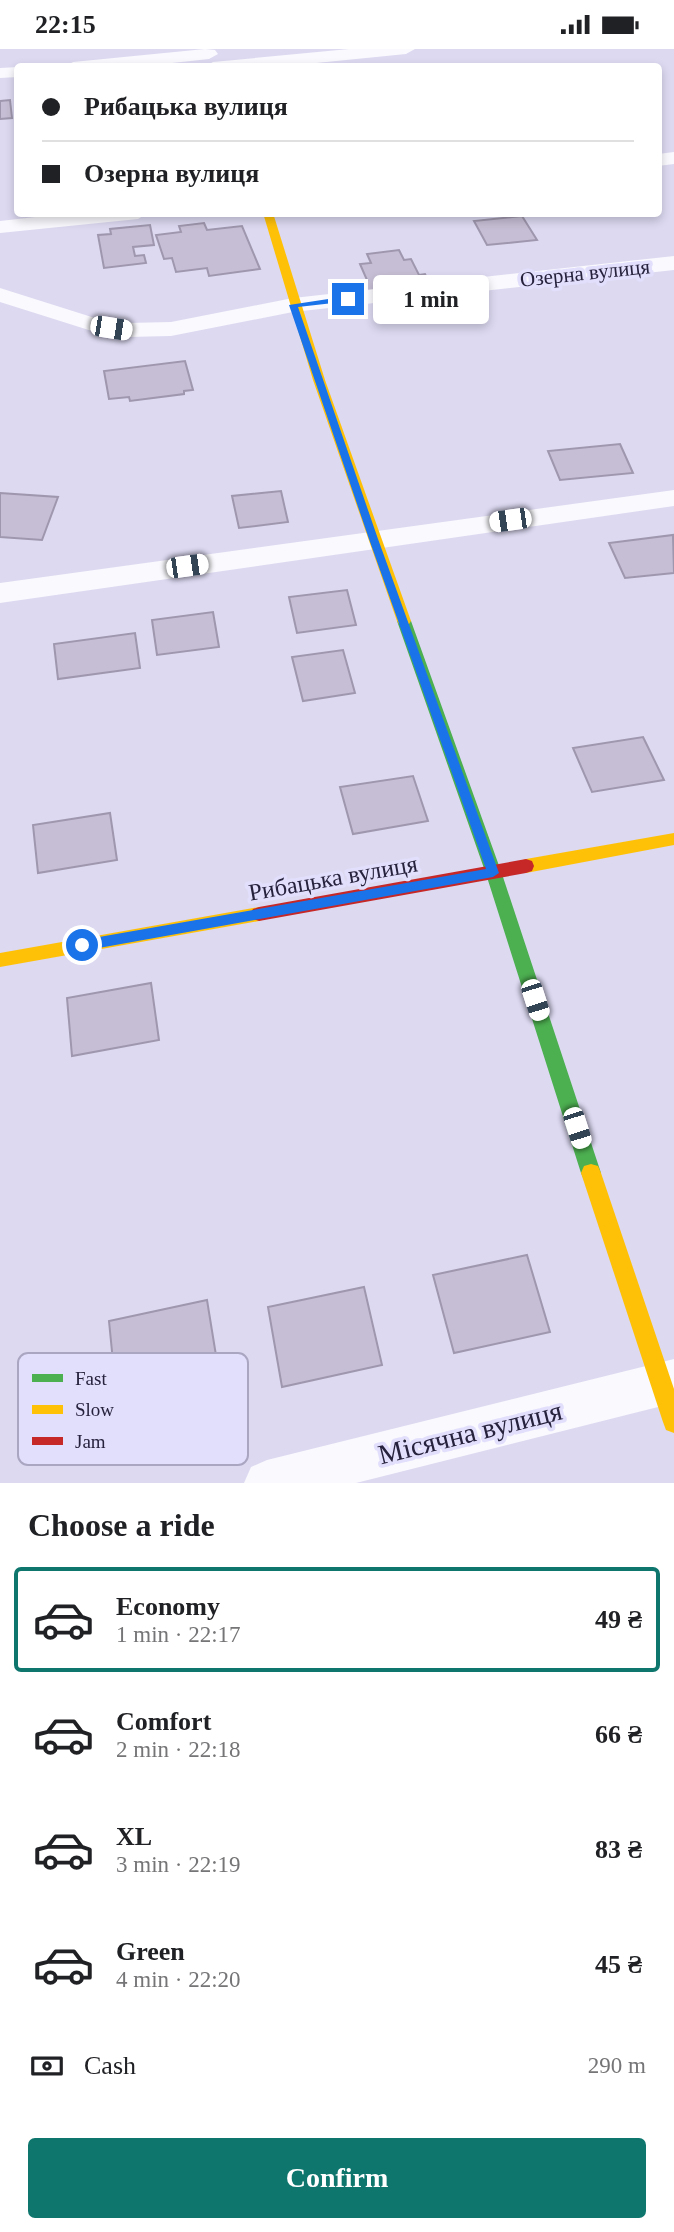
<!DOCTYPE html>
<html lang="en">
<head>
<meta charset="utf-8">
<style>
	body { margin:0; font-family:Georgia,serif; background:#f2f2f2; color:#202124; height:100vh; display:flex; flex-direction:column; font-size:26px; white-space:nowrap }
	* { box-sizing:border-box; margin:0 }
	p { font-size:23px; color:#757577 }
	.icon { flex:none; width:38px; height:38px; fill:none; stroke:currentColor; stroke-width:2; stroke-linecap:round; stroke-linejoin:round }
	.map { position:relative; height:1434px; overflow:hidden }
	.panel { display:flex; flex-direction:column; background:#fff; flex:1 }
	.panel>* { flex:none }
	.banner { position:absolute; left:14px; top:14px; width:648px; height:154px; border-radius:7px; box-shadow:0 4px 10px #0003; display:grid; align-content:center; height:154px; padding:0 28px; background:#fff }
	.end { position:absolute; width:32px; height:32px; margin:-16px; border:9px solid #1a73e8; background:#fff; box-shadow:0 0 0 4px #fff }
	.from { border-radius:50% }
	.bubble { position:absolute; height:49px; border-radius:7px; background:#fff; box-shadow:0 4px 10px #0003; font-size:23px; font-weight:600; line-height:49px; text-align:center }
	.car { position:absolute; width:21px; height:42px; margin:-21px -10px; border-radius:9px; box-shadow:0 0 5px 2px #0007; background:linear-gradient(#fff 24%,#345 0 40%,#fff 0 76%,#345 0 86%,#fff 0) }
	.banner b { display:flex; align-items:center; gap:24px; height:66px; font-size:26px }
	.banner b+b { border-top:2px solid #e0e0e0 }
	.banner i { width:18px; height:18px; background:#202124 }
	ul { padding:0; list-style:none }
	li { display:flex; align-items:center; gap:21px; height:105px; margin:0 14px 10px; padding:0 14px; border:4px solid transparent; border-radius:7px }
	li div { flex:1 }
	li b { display:block; font-size:26px }
	li em { font-style:normal; font-weight:600 }
	li.active { border-color:#0f766e }
	li>.icon { width:63px; height:63px; stroke-width:1.5 }
	h2 { padding:0 28px; font-size:32px; line-height:84px }
	.pay { display:flex; align-items:center; gap:18px; height:77px; padding:0 28px; font-size:26px }
	.pay p { margin-inline-start:auto }
	.action { display:flex; gap:14px; margin-top:auto; padding:14px 28px }
	.action a { flex:1; height:80px; border-radius:7px; background:#0f766e; color:#fff; font-size:28px; font-weight:600; line-height:80px; text-align:center }
	.status { display:flex; justify-content:space-between; align-items:center; height:49px; padding:0 35px; background:#fff; direction:ltr }
	.status svg { height:19px; fill:currentColor }
	.map>svg:first-child { display:block }
	.building { fill:#c6bed4; stroke:#9f97ad; stroke-width:2 }
	.lines { fill:none; stroke-linecap:round; stroke-linejoin:round }
	.street { fill:#faf9fd; fill-rule:evenodd }
	.fast { fill:#4caf50; fill-rule:evenodd }
	.slow { fill:#ffc107; fill-rule:evenodd }
	.jam { fill:#c62828; fill-rule:evenodd }
	.route { fill:#1a73e8 }
	.labels { text-anchor:middle; stroke-width:7; stroke-linejoin:round; paint-order:stroke }
	.far-street-label { font-size:21px; fill:#26213c; stroke:#e2dffc }
	.street-label { font-size:24px; fill:#26213c; stroke:#e2dffc }
	.near-street-label { font-size:28px; fill:#26213c; stroke:#e2dffc }
	.key { fill:#e2dffc; stroke:#aaa6c2; stroke-width:2 }
	.key-label { font-size:19px; fill:#26213c }
</style>
</head>
<body>
<div class="status"><b>22:15</b><svg viewBox="0 0 49 12"><path d="M0 12V9h3v3zM5 12V6h3v6zM10 12V3h3v9zM15 12V0h3v12zM26 1h20v11H26zM47 4h2v5h-2z"/></svg></div>
<div class="map">
<svg width="674" height="1434" viewBox="0 0 674 1434">
	<rect width="100%" height="100%" fill="#dcd9f1"/>
	<!-- building -->
	<path class="building" d="M10,51L12,69L0,70V52Z
		M522,167L537,191L487,196L474,172Z
		M204,174L207,181L242,177L260,220L209,227L207,219L176,223L172,209L164,210L156,186L181,183L179,177Z
		M150,176L154,196L133,198L135,207L144,206L146,214L104,219L98,186L111,185L110,180Z
		M399,201L404,211L411,210L419,226L425,225L432,239L367,242L363,232L367,231L360,215L371,214L367,205Z
		M185,312L193,341L184,342V345L130,352L129,348L109,350L104,322Z
		M620,395L633,424L560,431L548,402Z
		M281,442L288,473L239,479L232,447Z
		M0,444L58,448L42,491L0,488Z
		M673,486L674,524L625,529L609,494Z
		M347,541L356,576L297,584L289,548Z
		M213,563L219,598L157,606L152,571Z
		M135,584L140,619L58,630L54,595Z
		M343,601L355,644L303,652L292,608Z
		M643,688L664,731L592,743L573,699Z
		M413,727L428,772L353,785L340,738Z
		M110,764L117,811L38,824L33,776Z
		M151,934L159,991L72,1007L67,949Z
		M527,1206L550,1283L454,1304L433,1226Z
		M364,1238L382,1316L282,1338L268,1258Z
		M207,1251L220,1331L117,1353L109,1272Z"/>
	<g class="lines">
		<!-- street -->
		<path class="street" d="M205,0L215,1L218,5L209,10L135,18H64L73,13Z
			M349,0H415L406,5L276,18H204L213,13Z
			M18,18V28L0,29V19Z
			M674,103V115L658,117V105Z
			M71,164H148L138,170L0,184V172Z
			M674,207V221L293,263L171,287L127,288L95,283L0,253V239L98,270L127,274L171,273L293,249Z
			M674,441V457L0,554V534Z
			M674,1310V1354L356,1434H244L251,1418L267,1411Z"/>
		<!-- fast -->
		<path class="fast" d="M404,567L411,572L502,825L601,1124L598,1131L591,1133L584,1131L581,1124L486,825L397,572Z"/>
		<!-- slow -->
		<path class="slow" d="M263,164H273L325,331L411,572L409,575H399L397,572L313,331Z
			M674,784V796L526,824L520,822L518,817L520,812L526,810Z
			M259,858L265,860L268,865L265,870L259,872L0,918V904Z
			M591,1115L598,1117L601,1124L674,1340V1384L666,1381L663,1373L581,1124L584,1117Z"/>
		<!-- jam -->
		<path class="jam" d="M526,810L532,812L534,817L532,822L526,824L259,872L253,870L250,865L253,860L259,858Z"/>
	</g>
	<!-- route -->
	<path class="route" d="M348,247L351,252L298,258L378,490L499,824L493,828L82,902L78,900V893L82,891L486,820L369,490L289,256Z"/>
	<g class="labels">
		<!-- far-street labels -->
		<g class="far-street-label">
			<text transform="translate(585 224) rotate(-6)" y="7">Озерна вулиця</text>
		</g>
		<!-- street labels -->
		<g class="street-label">
			<text transform="translate(333 829) rotate(-10)" y="8">Рибацька вулиця</text>
		</g>
		<!-- near-street labels -->
		<g class="near-street-label">
			<text transform="translate(470 1383) rotate(-14)" y="10">Місячна вулиця</text>
		</g>
	</g>
	<!-- legend -->
	<rect x="18" y="1304" width="230" height="112" rx="10" class="key"/>
	<rect x="32" y="1325" width="31" height="8" fill="#4caf50"/>
	<rect x="32" y="1356" width="31" height="9" fill="#ffc107"/>
	<rect x="32" y="1388" width="31" height="8" fill="#c62828"/>
	<g class="key-label">
		<text x="75" y="1336">Fast</text>
		<text x="75" y="1367">Slow</text>
		<text x="75" y="1399">Jam</text>
	</g>
</svg>
<i class="end from" style="left:82px;top:896px"></i>
<i class="end" style="left:348px;top:250px"></i>
<div class="bubble" style="left:373px;top:226px;width:116px">1 min</div>
<i class="car" style="left:111px;top:279px;rotate:99deg"></i>
<i class="car" style="left:510px;top:471px;rotate:262deg"></i>
<i class="car" style="left:187px;top:517px;rotate:82deg"></i>
<i class="car" style="left:535px;top:951px;rotate:162deg"></i>
<i class="car" style="left:577px;top:1079px;rotate:162deg"></i>
<div class="banner">
<b><i class="from"></i>Рибацька вулиця</b>
<b><i></i>Озерна вулиця</b>
</div>
</div>
<section class="panel">
<h2>Choose a ride</h2>
<ul>
<li class="active"><svg class="icon" aria-label="car" viewBox="0 0 24 24"><path d="M5 17H2v-5l4-1 3-4h7l3 4 3 1v5h-3M9 17h6M6 11h13"/><circle cx="7" cy="17" r="2"/><circle cx="17" cy="17" r="2"/></svg><div><b>Economy</b><p>1 min · 22:17</p></div><em>49 ₴</em></li>
<li><svg class="icon" aria-label="car" viewBox="0 0 24 24"><path d="M5 17H2v-5l4-1 3-4h7l3 4 3 1v5h-3M9 17h6M6 11h13"/><circle cx="7" cy="17" r="2"/><circle cx="17" cy="17" r="2"/></svg><div><b>Comfort</b><p>2 min · 22:18</p></div><em>66 ₴</em></li>
<li><svg class="icon" aria-label="car" viewBox="0 0 24 24"><path d="M5 17H2v-5l4-1 3-4h7l3 4 3 1v5h-3M9 17h6M6 11h13"/><circle cx="7" cy="17" r="2"/><circle cx="17" cy="17" r="2"/></svg><div><b>XL</b><p>3 min · 22:19</p></div><em>83 ₴</em></li>
<li><svg class="icon" aria-label="car" viewBox="0 0 24 24"><path d="M5 17H2v-5l4-1 3-4h7l3 4 3 1v5h-3M9 17h6M6 11h13"/><circle cx="7" cy="17" r="2"/><circle cx="17" cy="17" r="2"/></svg><div><b>Green</b><p>4 min · 22:20</p></div><em>45 ₴</em></li>
</ul>
<div class="pay"><svg class="icon" aria-label="cash" viewBox="0 0 24 24"><path d="M3 7h18v10H3z"/><circle cx="12" cy="12" r="2"/></svg>Cash<p>290 m</p></div>
<div class="action"><a>Confirm</a></div>
</section>
</body>
</html>
